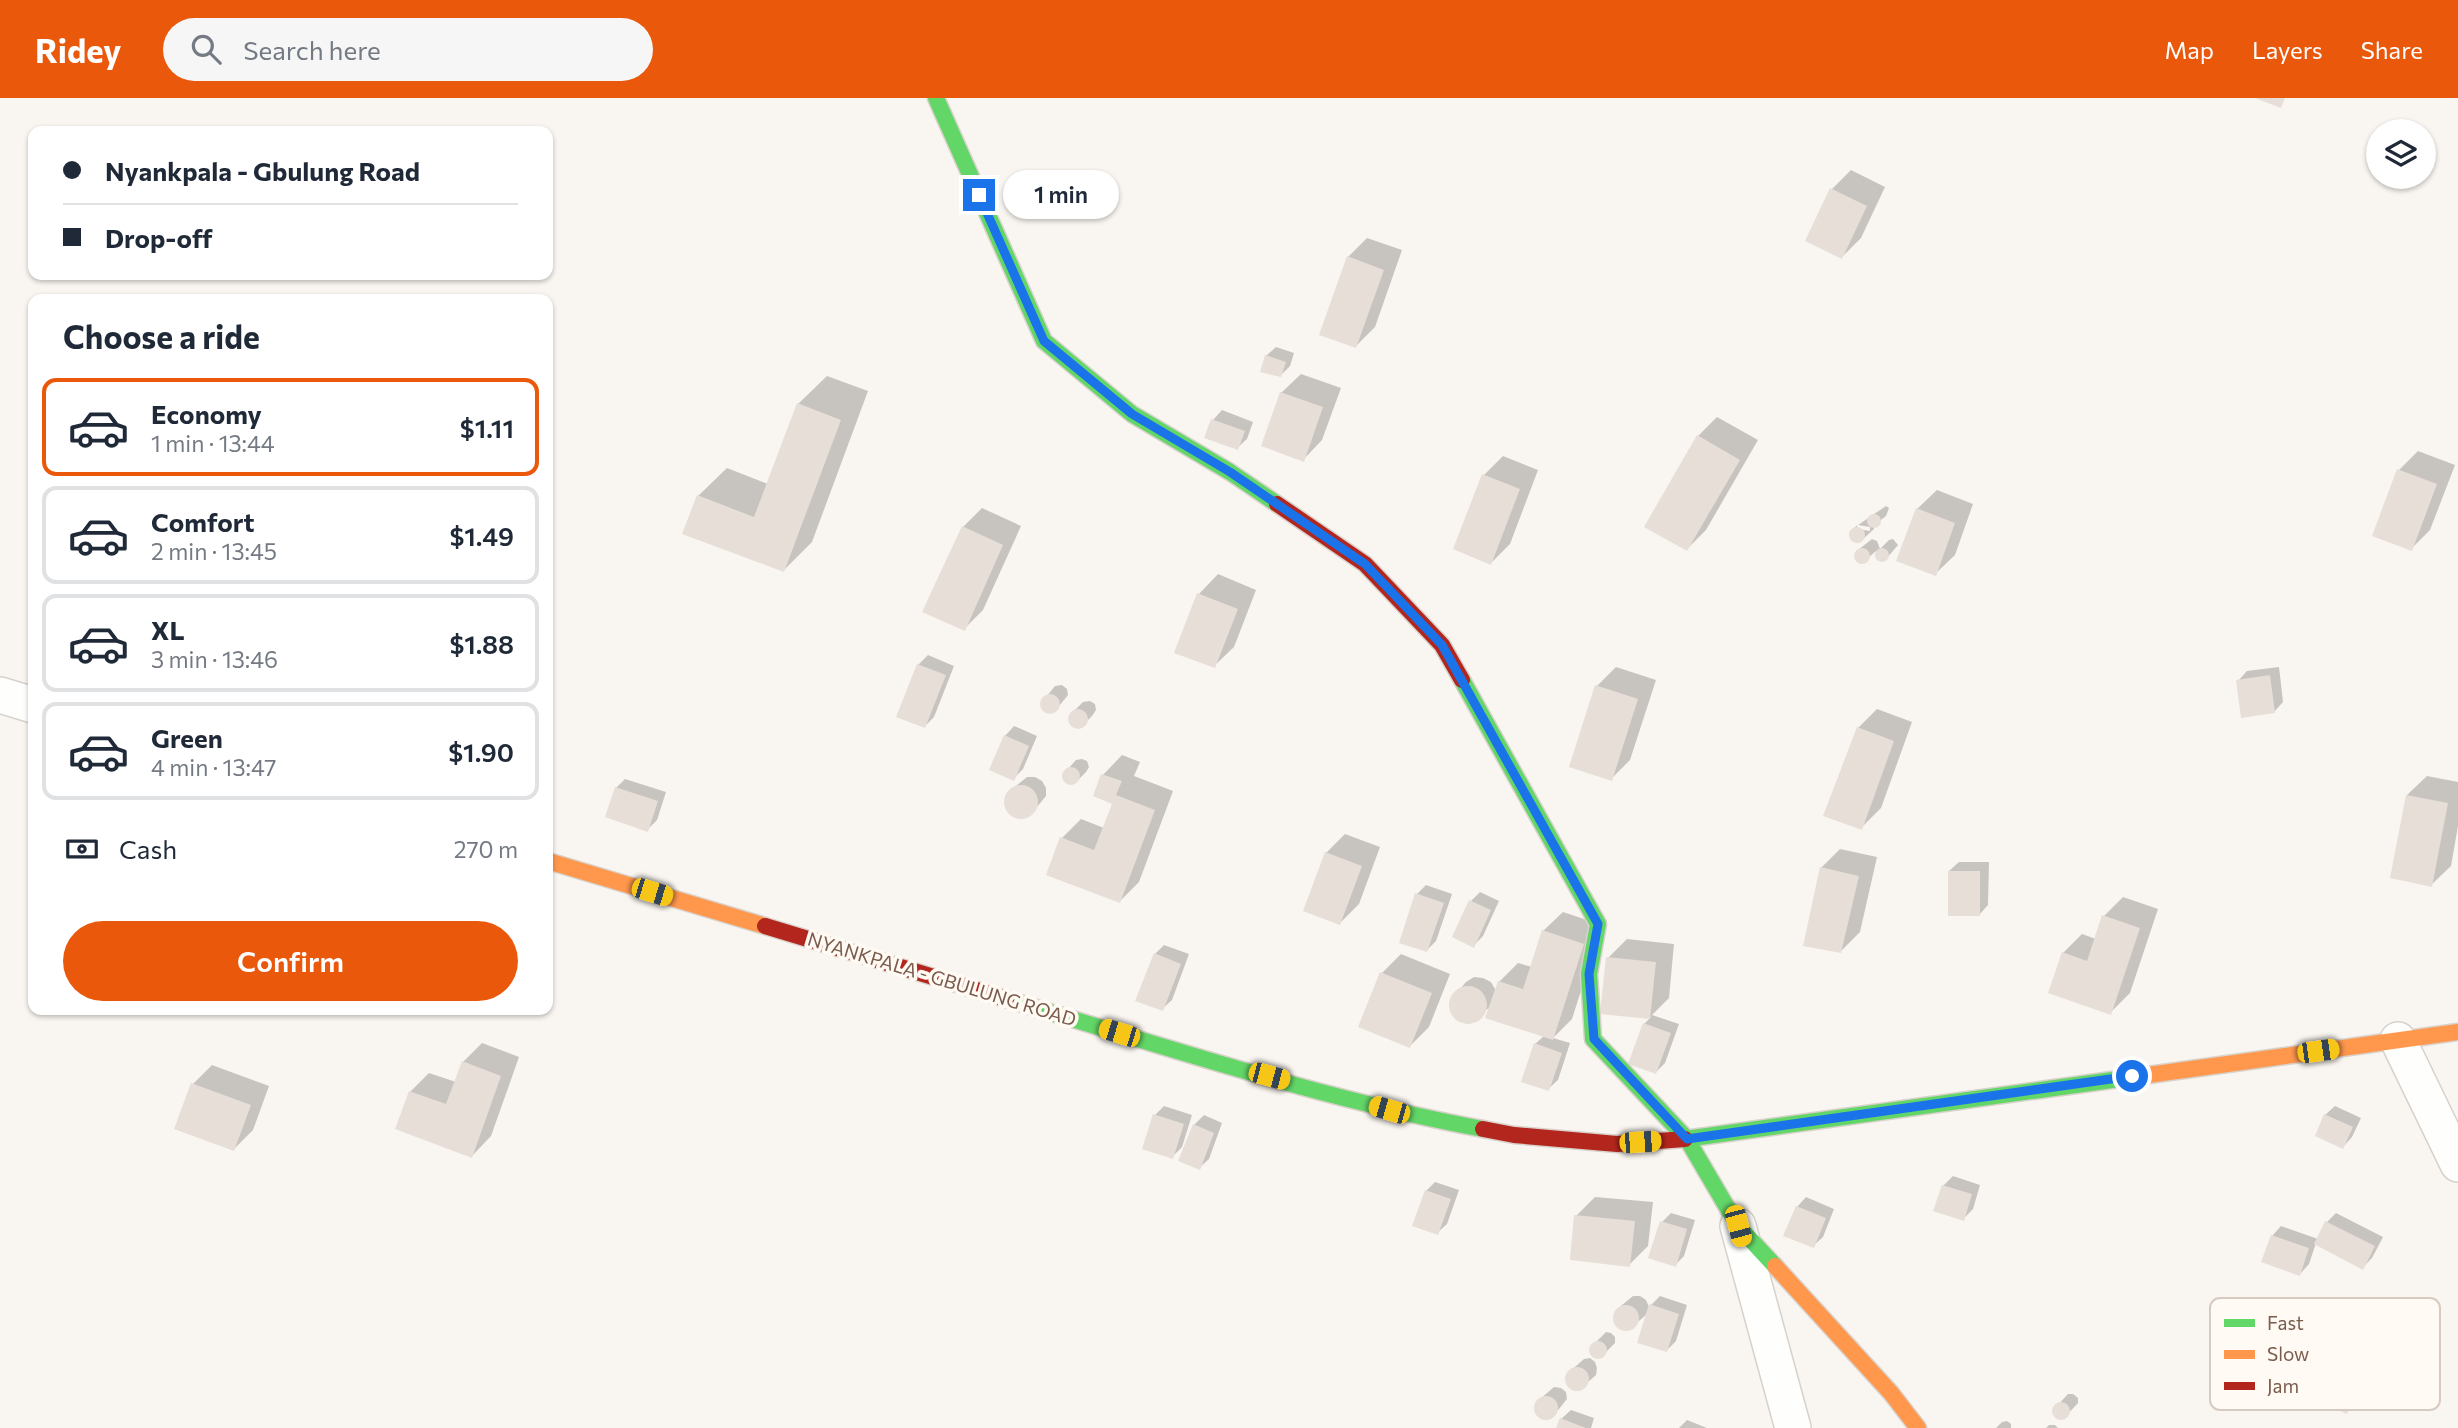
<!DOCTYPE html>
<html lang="en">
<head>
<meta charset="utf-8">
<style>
	body { margin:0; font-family:Commissioner,sans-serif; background:#f6f6f7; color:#1f2937; height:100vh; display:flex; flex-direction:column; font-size:26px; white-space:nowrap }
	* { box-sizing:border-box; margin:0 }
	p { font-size:23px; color:#747a83 }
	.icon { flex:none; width:38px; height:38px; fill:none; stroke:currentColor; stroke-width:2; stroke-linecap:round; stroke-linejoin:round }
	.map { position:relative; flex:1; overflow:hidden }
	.drawer { position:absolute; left:28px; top:196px; width:525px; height:721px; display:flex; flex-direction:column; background:#fff; border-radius:14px; box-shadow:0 2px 5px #0004 }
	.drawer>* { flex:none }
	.guide { position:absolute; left:28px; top:28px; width:525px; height:154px; border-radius:14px; box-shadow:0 2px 5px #0004; display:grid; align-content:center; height:154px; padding:0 35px; background:#fff }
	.controls { position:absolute; left:2366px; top:21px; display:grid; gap:14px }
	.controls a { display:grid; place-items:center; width:70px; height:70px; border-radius:50%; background:#fff; box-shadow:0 2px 5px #0004; font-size:35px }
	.end { position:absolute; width:32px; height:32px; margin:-16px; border:9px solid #1a73e8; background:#fff; box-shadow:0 0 0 4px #fff }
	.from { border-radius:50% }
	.bubble { position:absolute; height:49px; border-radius:24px; background:#fff; box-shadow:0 2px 5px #0004; font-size:23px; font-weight:600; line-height:49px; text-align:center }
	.car { position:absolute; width:21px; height:42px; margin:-21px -10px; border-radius:9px; box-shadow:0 0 5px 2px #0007; background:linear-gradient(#f5c518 24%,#345 0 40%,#f5c518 0 76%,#345 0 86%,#f5c518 0) }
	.guide b { display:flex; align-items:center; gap:24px; height:66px; font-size:26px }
	.guide b+b { border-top:2px solid #e0e1e3 }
	.guide i { width:18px; height:18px; background:#1f2937 }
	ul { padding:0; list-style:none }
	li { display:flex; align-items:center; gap:21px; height:98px; margin:0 14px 10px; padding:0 21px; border:4px solid #e0e1e3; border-radius:14px }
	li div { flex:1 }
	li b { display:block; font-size:26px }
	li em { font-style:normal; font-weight:600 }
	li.active { border-color:#ea580c }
	li>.icon { width:63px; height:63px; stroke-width:1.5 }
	h2 { padding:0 35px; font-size:32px; line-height:84px }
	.pay { display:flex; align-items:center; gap:18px; height:77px; padding:0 35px; font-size:26px }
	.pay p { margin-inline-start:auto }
	.primary-button { display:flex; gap:14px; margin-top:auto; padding:14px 35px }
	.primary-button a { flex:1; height:80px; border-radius:42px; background:#ea580c; color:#fff; font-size:28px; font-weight:600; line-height:80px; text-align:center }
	header { display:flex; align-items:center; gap:42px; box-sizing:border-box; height:98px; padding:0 35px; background:#ea580c; color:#fff }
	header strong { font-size:33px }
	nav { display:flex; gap:38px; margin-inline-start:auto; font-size:24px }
	.search { width:490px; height:63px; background:#f6f6f7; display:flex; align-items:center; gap:18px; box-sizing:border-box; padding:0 24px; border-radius:38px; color:#747a83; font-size:26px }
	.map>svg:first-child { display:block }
	.shadow { fill:#0003 }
	.building { fill:#e6ded7 }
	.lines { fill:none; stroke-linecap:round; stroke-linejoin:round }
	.street-casing { stroke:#d7d1cb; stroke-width:38 }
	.fast-casing { stroke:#d9d2cb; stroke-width:19 }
	.slow-casing { stroke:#d9d2cb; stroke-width:19 }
	.jam-casing { stroke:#d9d2cb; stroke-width:19 }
	.street { stroke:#fefefd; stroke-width:35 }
	.fast { stroke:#63d668; stroke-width:16 }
	.slow { stroke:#ff974d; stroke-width:16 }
	.jam { stroke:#b3261e; stroke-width:16 }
	.route { stroke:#1a73e8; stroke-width:9 }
	.labels { text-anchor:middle; stroke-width:7; stroke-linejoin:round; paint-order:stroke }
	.street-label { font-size:19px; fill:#7a5c4d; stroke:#fffaf3 }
	.key { fill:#fffaf3; stroke:#d7cbc1; stroke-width:2 }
	.key-label { font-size:19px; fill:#7a5c4d }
</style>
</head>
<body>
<header>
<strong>Ridey</strong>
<div class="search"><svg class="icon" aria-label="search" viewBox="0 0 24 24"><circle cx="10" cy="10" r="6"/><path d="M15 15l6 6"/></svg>Search here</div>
<nav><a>Map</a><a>Layers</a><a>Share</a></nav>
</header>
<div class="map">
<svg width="2458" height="1330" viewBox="0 0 2458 1330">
	<rect width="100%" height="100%" fill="#f9f5f0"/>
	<!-- shadow -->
	<path class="shadow" d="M1851,72L1885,89L1861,140L1842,159L1832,91Z
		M1367,140L1402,152L1375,229L1356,248L1348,159Z
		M1276,249L1294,255L1290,268L1281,277L1266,258Z
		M1301,276L1341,290L1322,342L1303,362L1281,295Z
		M827,278L868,293L812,444L784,472L698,398L727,370L768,386L798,306Z
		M1222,312L1253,324L1247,341L1237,350L1213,322Z
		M1717,319L1758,342L1706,432L1687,451L1698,338Z
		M2418,353L2455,367L2430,432L2411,451L2399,372Z
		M1503,358L1538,372L1510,446L1491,465L1484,377Z
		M1937,392L1973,406L1955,457L1935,476L1917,411Z
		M1886,408L1889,410L1886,418L1874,427V431L1864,440L1854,443L1850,439L1851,434L1857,427V431L1870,433V429L1858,427Z
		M982,410L1021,428L983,512L964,531L963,429Z
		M1872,441L1877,443L1880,451L1889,442L1893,441L1898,447L1886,461L1878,460L1876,453L1866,462L1861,465L1857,462L1856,458L1858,452Z
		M1218,476L1256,492L1234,549L1214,568L1176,554L1199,496Z
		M928,557L954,568L934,619L925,628L918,567Z
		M1616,569L1656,582L1630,662L1611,681L1597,588Z
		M2279,569L2283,604L2274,614L2238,583L2247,573Z
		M1062,587L1067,591L1068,597L1055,613L1048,615L1043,611L1042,604L1055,588Z
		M1090,603L1095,606L1096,612L1092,618L1082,628L1076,629L1071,626L1070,620L1073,614L1083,604Z
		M1877,611L1912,624L1881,710L1861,730L1858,630Z
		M1014,628L1037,638L1023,671L1013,681L1005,638Z
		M1122,657L1140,664L1134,678L1173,693L1139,784L1120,803L1062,740L1081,721L1104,730L1114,705L1095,697L1103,677Z
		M1082,661L1087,663L1089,669L1086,674L1076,684L1071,686L1065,683L1064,678L1067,672L1076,662Z
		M2427,678L2458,684V728L2451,768L2431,787L2407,697Z
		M1027,679H1035L1042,683L1046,690V698L1032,715L1025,719H1017L1010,715L1006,708V700L1010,693Z
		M625,681L666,694L657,722L647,732L616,690Z
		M1345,736L1380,749L1359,806L1340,825L1326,755Z
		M1840,751L1877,759L1860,834L1841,853L1821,770Z
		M1959,764H1989L1988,807L1979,817L1949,773Z
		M1426,787L1452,796L1436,843L1427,852L1417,796Z
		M1480,794L1499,803L1483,838L1473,848L1471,803Z
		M2123,799L2158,811L2130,895L2110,915L2063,855L2082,836L2096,841L2104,818Z
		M1563,814L1602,827L1572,921L1553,940L1570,945L1558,982L1548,991L1535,946L1544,938L1491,908L1472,924L1463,923L1455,919L1451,911V902L1466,884L1474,879L1483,880L1491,884L1496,893L1499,884L1518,865L1532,869L1543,833Z
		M1627,841L1674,846L1669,900L1652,917L1679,926L1665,965L1656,974L1644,926L1651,919L1601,915L1608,860Z
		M1164,847L1189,856L1172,902L1162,911L1155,856Z
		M1401,856L1450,876L1429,929L1410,948L1382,875Z
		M482,945L519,959L491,1038L472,1058L410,994L429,975L456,984L463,964Z
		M212,967L269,988L253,1032L234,1051L193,986Z
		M1164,1008L1192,1017L1182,1049L1172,1059L1155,1017Z
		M2335,1008L2361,1020L2352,1039L2343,1049L2325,1017Z
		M1204,1017L1222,1025L1209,1061L1199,1070L1194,1027Z
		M1953,1078L1980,1087L1973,1111L1963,1121L1943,1088Z
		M1435,1084L1459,1092L1447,1126L1437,1135L1426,1093Z
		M1595,1099L1653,1104L1648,1148L1629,1167L1576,1118Z
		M1806,1099L1834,1111L1823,1139L1813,1148L1797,1109Z
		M1671,1115L1695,1122L1684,1158L1675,1167L1662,1124Z
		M2336,1115L2383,1139L2372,1160L2363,1169L2316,1145L2309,1166L2300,1176L2272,1138L2281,1128L2318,1141L2327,1124Z
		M1633,1198H1640L1646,1202L1649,1209L1660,1198L1687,1207L1676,1243L1667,1252L1648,1215L1630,1231H1623L1617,1227L1614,1220L1616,1212Z
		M2357,1218L2392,1233L2366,1295L2347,1314L2311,1299L2337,1238Z
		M1606,1234L1611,1235L1615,1239V1245L1601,1259H1595L1591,1254V1249Z
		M1590,1260L1595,1264L1597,1270L1596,1277L1580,1291H1574L1568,1288L1566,1281L1568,1275L1584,1261Z
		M1554,1289L1561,1290L1566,1294L1567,1301L1554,1317L1548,1321L1542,1320L1537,1315L1536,1308L1539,1302Z
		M2068,1296H2073L2078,1300V1305L2064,1320H2058L2054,1316V1311Z
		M1571,1312L1594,1320L1591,1330H1558L1561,1321Z
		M1687,1322L1707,1330H1679Z
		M2007,1323L2011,1326V1330H1996L2002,1324Z
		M2049,1327H2055L2058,1330H2046Z"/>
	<!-- building -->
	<path class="building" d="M2255,0H2285L2281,10Z
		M1830,90L1867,108L1842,161L1805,143Z
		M1347,158L1384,172L1356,250L1319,237Z
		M1265,257L1286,264L1281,279L1260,274Z
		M1280,294L1323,309L1304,364L1261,348Z
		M797,305L841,322L784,474L682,436L697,397L754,419Z
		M1211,321L1245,333L1238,352L1204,340Z
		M1697,337L1740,362L1687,453L1644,429Z
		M2397,371L2437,386L2412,453L2372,438Z
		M1482,376L1520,391L1491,467L1453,451Z
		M1916,410L1955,425L1936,478L1896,463Z
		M1867 423a7 7 0 1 1 14 0a7 7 0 1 1-14 0Z
		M962,428L1003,447L965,533L922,514Z
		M1849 437a8 8 0 1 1 16 0a8 8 0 1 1-16 0Z
		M1875 457a7 7 0 1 1 14 0a7 7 0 1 1-14 0Z
		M1854 458a8 8 0 1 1 16 0a8 8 0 1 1-16 0Z
		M1197,495L1238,511L1215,570L1174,555Z
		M917,566L946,577L925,630L896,619Z
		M2270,577L2275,615L2241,620L2236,582Z
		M1595,587L1638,601L1612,683L1569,669Z
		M1040 606a10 10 0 1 1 20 0a10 10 0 1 1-20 0Z
		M1068 621a10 10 0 1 1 20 0a10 10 0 1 1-20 0Z
		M1857,629L1894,643L1862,732L1823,718Z
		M1004,637L1029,648L1014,683L989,672Z
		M1062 678a9 9 0 1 1 18 0a9 9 0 1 1-18 0Z
		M1101,676L1122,683L1116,697L1155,712L1120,805L1046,777L1060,739L1094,752L1112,706L1093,698Z
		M1004 704a17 17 0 1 1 34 0a17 17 0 1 1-34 0Z
		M615,689L658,703L648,734L605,719Z
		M2406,697L2448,705L2432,789L2390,780Z
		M1325,754L1362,768L1340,827L1303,813Z
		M1820,769L1859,778L1841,855L1803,848Z
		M1948,773H1980V818H1948Z
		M1415,795L1444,805L1427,854L1399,845Z
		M1469,802L1491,812L1474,850L1452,839Z
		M2102,817L2140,830L2111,917L2048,895L2062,854L2087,863Z
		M1542,832L1584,846L1553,942L1485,920L1498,883L1523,891Z
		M1154,855L1181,866L1163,913L1135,903Z
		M1606,859L1656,864L1650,921L1600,916Z
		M1380,874L1432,895L1410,950L1358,929Z
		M1449 907a19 19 0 1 1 38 0a19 19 0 1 1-38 0Z
		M1643,925L1671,935L1656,976L1628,966Z
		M1534,945L1562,955L1549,993L1521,984Z
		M462,963L501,978L472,1060L395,1031L409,993L446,1006Z
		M191,985L251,1007L234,1053L174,1031Z
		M1153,1016L1184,1026L1173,1061L1142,1051Z
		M2324,1016L2353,1029L2343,1051L2315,1038Z
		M1193,1026L1214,1035L1200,1072L1178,1063Z
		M1942,1087L1972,1096L1964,1123L1933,1113Z
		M1425,1092L1451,1101L1438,1137L1412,1128Z
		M1796,1108L1826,1120L1814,1150L1783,1138Z
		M1574,1117L1635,1123L1630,1169L1570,1162Z
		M1660,1123L1687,1131L1676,1169L1648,1160Z
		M2325,1123L2375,1148L2363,1172L2314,1146Z
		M2271,1137L2309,1150L2300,1178L2261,1164Z
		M1649,1206L1679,1216L1667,1254L1637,1245Z
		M1613 1220a13 13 0 1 1 26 0a13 13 0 1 1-26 0Z
		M2336,1237L2374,1253L2347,1316L2309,1300Z
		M1589 1252a9 9 0 1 1 18 0a9 9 0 1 1-18 0Z
		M1565 1281a12 12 0 1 1 24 0a12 12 0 1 1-24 0Z
		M1534 1310a12 12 0 1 1 24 0a12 12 0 1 1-24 0Z
		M2052 1313a9 9 0 1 1 18 0a9 9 0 1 1-18 0Z
		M1560,1320L1586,1330H1556Z"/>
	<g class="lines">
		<defs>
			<path id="street" d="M0,597L33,607
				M2398,942L2458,1066
				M1738,1128L1793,1330"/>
			<path id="fast" d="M936,0L1044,243L1132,316L1230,374L1277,406
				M1462,582L1598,826L1589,876L1593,941L1687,1041L1738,1128L1775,1168
				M1006,901C1164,948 1321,1001 1483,1031
				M1685,1041L2141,978"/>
			<path id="slow" d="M548,763L765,828
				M2141,978L2458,934
				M1775,1168L1891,1295L1918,1330"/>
			<path id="jam" d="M1277,406L1365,466L1442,547L1462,582
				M765,828L1006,901
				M1483,1031L1514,1037L1617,1046L1685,1041"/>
		</defs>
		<!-- street casing -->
		<use href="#street" class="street-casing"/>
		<!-- fast casing -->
		<use href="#fast" class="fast-casing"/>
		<!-- slow casing -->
		<use href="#slow" class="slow-casing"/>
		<!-- jam casing -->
		<use href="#jam" class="jam-casing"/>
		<!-- street -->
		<use href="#street" class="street"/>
		<!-- fast -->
		<use href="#fast" class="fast"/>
		<!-- slow -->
		<use href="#slow" class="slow"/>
		<!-- jam -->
		<use href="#jam" class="jam"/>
	</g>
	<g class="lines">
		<!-- route -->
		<path class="route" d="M979,97L1044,243L1132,316L1230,374L1365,466L1442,547L1598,826L1589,876L1594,941L1687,1041L2132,978"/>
	</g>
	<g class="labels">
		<!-- street labels -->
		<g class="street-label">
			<text transform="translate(942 881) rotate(17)" y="7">NYANKPALA - GBULUNG ROAD</text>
		</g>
	</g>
	<!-- legend -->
	<rect x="2210" y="1200" width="230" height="112" rx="10" class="key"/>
	<rect x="2224" y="1221" width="31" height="8" fill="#63d668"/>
	<rect x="2224" y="1252" width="31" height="9" fill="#ff974d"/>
	<rect x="2224" y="1284" width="31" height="8" fill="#b3261e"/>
	<g class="key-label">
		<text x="2267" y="1232">Fast</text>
		<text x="2267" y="1263">Slow</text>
		<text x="2267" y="1295">Jam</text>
	</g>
</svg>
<div class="controls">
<a><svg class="icon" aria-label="layers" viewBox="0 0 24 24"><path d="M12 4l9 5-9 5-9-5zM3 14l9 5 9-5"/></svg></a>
</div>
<i class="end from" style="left:2132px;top:978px"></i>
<i class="end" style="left:979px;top:97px"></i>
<div class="bubble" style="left:1003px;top:72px;width:116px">1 min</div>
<i class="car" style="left:652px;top:794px;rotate:107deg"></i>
<i class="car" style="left:1119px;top:935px;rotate:287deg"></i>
<i class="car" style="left:2318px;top:953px;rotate:82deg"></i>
<i class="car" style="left:1269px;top:978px;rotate:105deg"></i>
<i class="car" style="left:1389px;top:1012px;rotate:286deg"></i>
<i class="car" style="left:1640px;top:1044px;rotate:86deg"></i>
<i class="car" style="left:1738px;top:1128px;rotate:165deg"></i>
<div class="guide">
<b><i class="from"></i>Nyankpala - Gbulung Road</b>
<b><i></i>Drop-off</b>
</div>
<section class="drawer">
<h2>Choose a ride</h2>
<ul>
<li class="active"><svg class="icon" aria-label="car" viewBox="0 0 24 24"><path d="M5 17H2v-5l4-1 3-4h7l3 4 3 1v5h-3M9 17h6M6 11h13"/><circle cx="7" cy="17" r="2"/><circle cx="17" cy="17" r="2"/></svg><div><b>Economy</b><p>1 min · 13:44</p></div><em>$1.11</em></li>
<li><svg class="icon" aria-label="car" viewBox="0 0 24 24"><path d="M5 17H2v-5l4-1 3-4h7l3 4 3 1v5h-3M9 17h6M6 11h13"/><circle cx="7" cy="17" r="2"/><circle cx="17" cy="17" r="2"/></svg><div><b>Comfort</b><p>2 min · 13:45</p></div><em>$1.49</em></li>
<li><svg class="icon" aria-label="car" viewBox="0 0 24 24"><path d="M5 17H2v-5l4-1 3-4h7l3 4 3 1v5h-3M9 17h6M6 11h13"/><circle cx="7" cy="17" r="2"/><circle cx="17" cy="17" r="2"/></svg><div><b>XL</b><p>3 min · 13:46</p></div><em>$1.88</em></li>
<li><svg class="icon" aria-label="car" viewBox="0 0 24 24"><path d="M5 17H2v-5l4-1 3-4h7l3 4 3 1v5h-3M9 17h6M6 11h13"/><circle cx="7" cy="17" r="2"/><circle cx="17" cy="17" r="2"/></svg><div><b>Green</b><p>4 min · 13:47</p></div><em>$1.90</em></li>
</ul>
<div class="pay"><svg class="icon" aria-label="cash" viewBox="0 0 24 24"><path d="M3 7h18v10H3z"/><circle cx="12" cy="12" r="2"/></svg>Cash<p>270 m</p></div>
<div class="primary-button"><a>Confirm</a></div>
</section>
</div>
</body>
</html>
